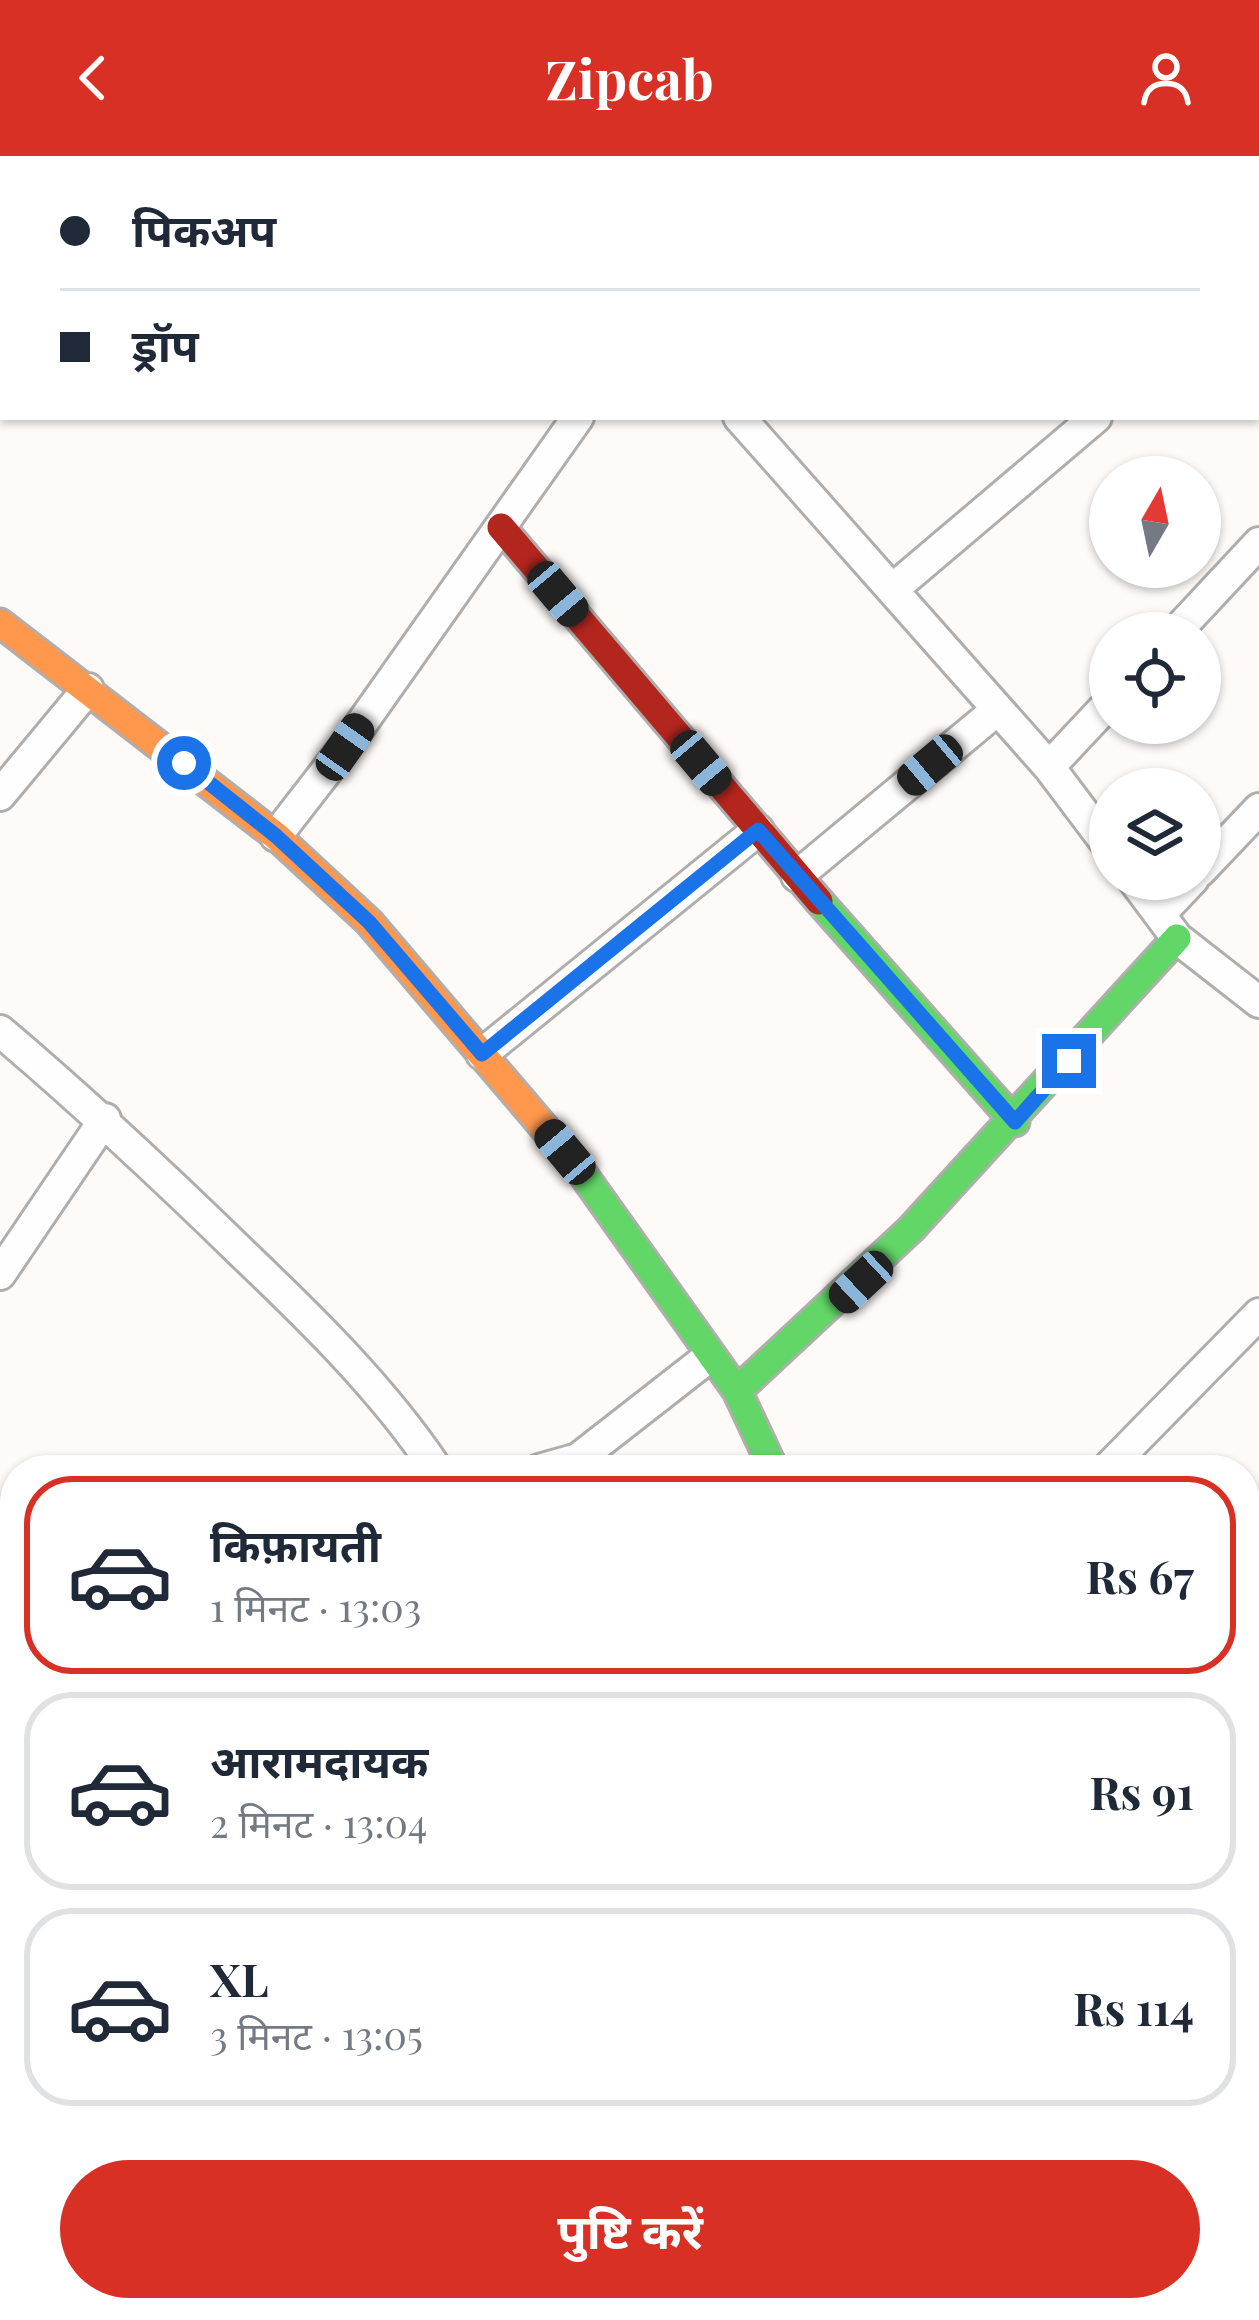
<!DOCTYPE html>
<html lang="hi">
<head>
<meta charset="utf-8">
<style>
	body { margin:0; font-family:"Playfair Display","Noto Sans Devanagari",serif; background:#f6f6f7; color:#1f2937; height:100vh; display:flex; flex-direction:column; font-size:45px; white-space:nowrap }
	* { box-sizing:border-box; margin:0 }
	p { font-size:39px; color:#747a83 }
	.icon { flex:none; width:66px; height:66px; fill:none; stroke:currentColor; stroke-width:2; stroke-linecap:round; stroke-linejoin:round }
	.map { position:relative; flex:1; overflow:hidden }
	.drawer { position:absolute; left:0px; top:1299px; width:1260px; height:867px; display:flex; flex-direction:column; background:#fff; border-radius:48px 48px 0 0; box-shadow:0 3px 9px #0004 }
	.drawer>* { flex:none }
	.hud { position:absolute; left:0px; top:0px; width:1260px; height:264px; box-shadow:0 3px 9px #0004; display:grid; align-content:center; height:264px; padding:0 60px; background:#fff }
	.needle { width:78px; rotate:9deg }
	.buttons { position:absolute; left:1089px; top:300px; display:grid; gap:24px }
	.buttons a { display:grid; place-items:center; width:132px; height:132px; border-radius:50%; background:#fff; box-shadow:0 3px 9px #0004; font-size:60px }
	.end { position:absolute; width:54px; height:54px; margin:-27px; border:15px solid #1a73e8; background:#fff; box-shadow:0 0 0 6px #fff }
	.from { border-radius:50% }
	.car { position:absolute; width:36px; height:72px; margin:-36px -18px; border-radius:15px; box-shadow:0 0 9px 3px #0007; background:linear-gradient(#222 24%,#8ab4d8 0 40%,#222 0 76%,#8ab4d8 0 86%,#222 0) }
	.hud b { display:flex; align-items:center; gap:42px; height:114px; font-size:45px }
	.hud b+b { border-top:3px solid #e0e1e3 }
	.hud i { width:30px; height:30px; background:#1f2937 }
	ul { padding:21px 0 0; list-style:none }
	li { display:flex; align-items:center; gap:36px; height:198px; margin:0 24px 18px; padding:0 36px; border:6px solid #e0e1e3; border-radius:48px }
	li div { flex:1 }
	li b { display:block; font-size:45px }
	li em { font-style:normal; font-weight:700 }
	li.current { border-color:#d93025 }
	li>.icon { width:108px; height:108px; stroke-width:1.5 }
	.cta { display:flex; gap:24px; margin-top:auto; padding:24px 60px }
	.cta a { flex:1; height:138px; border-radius:72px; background:#d93025; color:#fff; font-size:48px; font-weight:700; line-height:138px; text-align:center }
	header { display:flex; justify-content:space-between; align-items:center; height:156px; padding:0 60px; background:#d93025; color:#fff; font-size:54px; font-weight:700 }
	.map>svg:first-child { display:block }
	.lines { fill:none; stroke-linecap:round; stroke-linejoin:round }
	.street-casing { stroke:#b0aeac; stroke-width:36 }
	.fast-casing { stroke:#b0aeac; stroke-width:33 }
	.slow-casing { stroke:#b0aeac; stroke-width:33 }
	.jam-casing { stroke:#b0aeac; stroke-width:33 }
	.street { stroke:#fffefe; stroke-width:30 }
	.fast { stroke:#63d668; stroke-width:27 }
	.slow { stroke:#ff974d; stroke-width:27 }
	.jam { stroke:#b3261e; stroke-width:27 }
	.route { stroke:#1a73e8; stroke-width:15 }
</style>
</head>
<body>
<header><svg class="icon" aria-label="back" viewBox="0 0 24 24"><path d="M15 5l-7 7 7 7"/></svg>Zipcab<svg class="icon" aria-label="person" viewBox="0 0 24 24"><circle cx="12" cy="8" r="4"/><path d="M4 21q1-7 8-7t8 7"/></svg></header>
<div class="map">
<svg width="1259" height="2164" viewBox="0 0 1259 2164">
	<rect width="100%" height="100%" fill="#fdfaf8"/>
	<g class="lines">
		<defs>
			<path id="street" d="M761,3L763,0
				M739,261L1049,611L1110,692
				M893,433L1096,261
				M1175,477L1259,387
				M1049,611L1110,546
				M0,639L88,533
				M276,680L345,591L578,261
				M1200,715L1259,653
				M797,720L997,554
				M1133,723L1177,782L1259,846
				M1160,758L1193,723
				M0,875C84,946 163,1020 242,1097C312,1164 383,1233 437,1314
				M482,898L758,674
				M0,1118L105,963
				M578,1303L710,1200
				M539,1314L578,1303L581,1314
				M1106,1314L1259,1158
				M0,1453L15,1449
				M1245,1645L1259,1630
				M0,1754L15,1750
				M0,2082L15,2079
				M0,2123L12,2164
				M398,2151L401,2164
				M792,2164L838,2151"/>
			<path id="fast" d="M819,745L1015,966
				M577,1010L737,1235L774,1314
				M737,1235L911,1073L1177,782"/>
			<path id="slow" d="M0,467L276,680L369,766L577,1010
				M1056,2151L1060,2164"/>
			<path id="jam" d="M501,371L819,745"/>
		</defs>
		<!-- street casing -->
		<use href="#street" class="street-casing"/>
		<!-- fast casing -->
		<use href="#fast" class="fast-casing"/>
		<!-- slow casing -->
		<use href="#slow" class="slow-casing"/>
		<!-- jam casing -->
		<use href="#jam" class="jam-casing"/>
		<!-- street -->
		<use href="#street" class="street"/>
		<!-- fast -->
		<use href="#fast" class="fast"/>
		<!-- slow -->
		<use href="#slow" class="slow"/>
		<!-- jam -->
		<use href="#jam" class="jam"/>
	</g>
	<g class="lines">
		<!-- route -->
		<path class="route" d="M184,607L276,680L369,766L482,898L758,674L1015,966L1069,905"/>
	</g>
</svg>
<div class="buttons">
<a><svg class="needle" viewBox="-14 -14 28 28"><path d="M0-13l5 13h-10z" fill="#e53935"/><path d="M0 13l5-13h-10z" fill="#747a83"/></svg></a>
<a><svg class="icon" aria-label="locate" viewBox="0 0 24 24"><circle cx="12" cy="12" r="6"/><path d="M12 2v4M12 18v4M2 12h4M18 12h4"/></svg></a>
<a><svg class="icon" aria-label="layers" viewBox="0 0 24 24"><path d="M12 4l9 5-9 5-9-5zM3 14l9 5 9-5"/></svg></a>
</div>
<i class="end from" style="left:184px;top:607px"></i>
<i class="end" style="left:1069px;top:905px"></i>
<i class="car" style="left:558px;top:438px;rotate:140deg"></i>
<i class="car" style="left:345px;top:591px;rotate:35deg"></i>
<i class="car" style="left:701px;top:607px;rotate:140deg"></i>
<i class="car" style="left:930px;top:609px;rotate:230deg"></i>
<i class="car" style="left:565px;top:996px;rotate:320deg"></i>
<i class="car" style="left:861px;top:1126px;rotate:227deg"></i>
<div class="hud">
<b><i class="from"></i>पिकअप</b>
<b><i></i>ड्रॉप</b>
</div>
<section class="drawer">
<ul>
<li class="current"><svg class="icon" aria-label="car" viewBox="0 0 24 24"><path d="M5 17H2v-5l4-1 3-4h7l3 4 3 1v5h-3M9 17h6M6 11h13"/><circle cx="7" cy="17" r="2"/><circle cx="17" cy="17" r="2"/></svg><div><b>किफ़ायती</b><p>1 मिनट · 13:03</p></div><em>Rs 67</em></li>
<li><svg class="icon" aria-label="car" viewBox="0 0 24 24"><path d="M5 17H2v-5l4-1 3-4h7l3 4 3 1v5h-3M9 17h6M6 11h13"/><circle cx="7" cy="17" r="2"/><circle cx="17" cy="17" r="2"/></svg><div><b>आरामदायक</b><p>2 मिनट · 13:04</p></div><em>Rs 91</em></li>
<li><svg class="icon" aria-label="car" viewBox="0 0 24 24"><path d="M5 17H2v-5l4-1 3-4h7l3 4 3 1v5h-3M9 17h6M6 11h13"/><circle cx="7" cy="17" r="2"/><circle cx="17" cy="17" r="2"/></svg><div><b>XL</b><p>3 मिनट · 13:05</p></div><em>Rs 114</em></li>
</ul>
<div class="cta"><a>पुष्टि करें</a></div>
</section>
</div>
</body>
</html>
